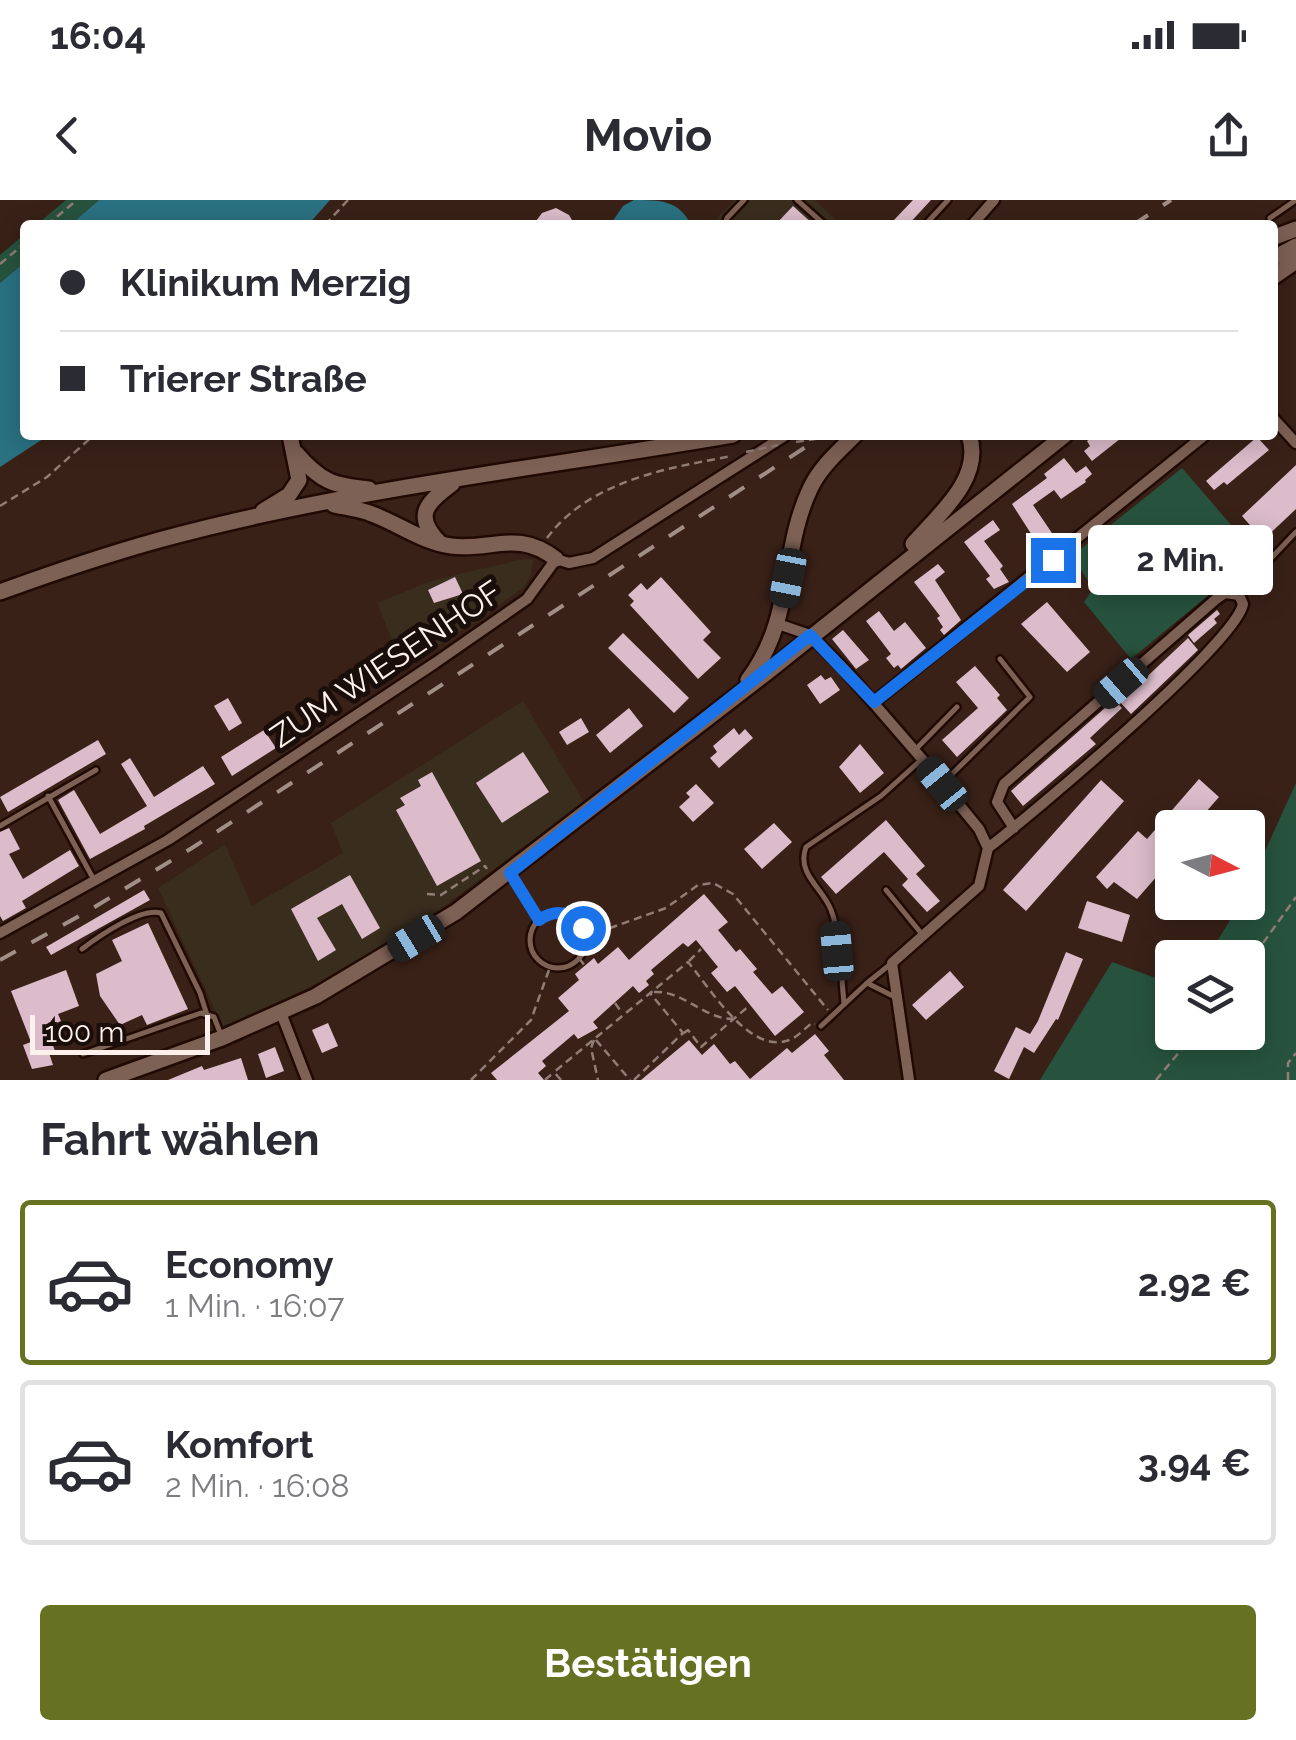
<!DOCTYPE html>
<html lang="de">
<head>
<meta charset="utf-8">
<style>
	body { margin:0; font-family:Raleway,sans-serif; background:#f2f2f3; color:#2b2b33; height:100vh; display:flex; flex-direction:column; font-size:38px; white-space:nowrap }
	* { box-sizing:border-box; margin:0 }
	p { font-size:32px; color:#7c7c81 }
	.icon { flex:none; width:55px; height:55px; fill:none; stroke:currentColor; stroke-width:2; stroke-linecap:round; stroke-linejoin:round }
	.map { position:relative; height:880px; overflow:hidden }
	.side { display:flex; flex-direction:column; background:#fff; flex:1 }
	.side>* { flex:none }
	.banner { position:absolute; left:20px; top:20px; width:1258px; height:220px; border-radius:10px; box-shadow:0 5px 25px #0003; display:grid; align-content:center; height:220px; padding:0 40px; background:#fff }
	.needle { width:65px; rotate:96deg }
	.fabs { position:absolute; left:1155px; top:610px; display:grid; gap:20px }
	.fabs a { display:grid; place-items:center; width:110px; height:110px; border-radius:10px; background:#fff; box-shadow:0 5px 25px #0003; font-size:50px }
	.scale { position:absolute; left:30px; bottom:25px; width:180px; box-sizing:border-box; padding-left:10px; border:5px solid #fef0eb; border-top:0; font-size:28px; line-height:35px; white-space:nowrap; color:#fef0eb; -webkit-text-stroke:8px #190e0a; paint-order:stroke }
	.end { position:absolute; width:45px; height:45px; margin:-22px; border:12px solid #1a73e8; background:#fff; box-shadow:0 0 0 5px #fff }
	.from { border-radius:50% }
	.bubble { position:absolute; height:70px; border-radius:10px; background:#fff; box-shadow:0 5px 25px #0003; font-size:32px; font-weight:700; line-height:70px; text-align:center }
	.car { position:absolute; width:30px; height:60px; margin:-30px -15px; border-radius:12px; box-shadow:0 0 8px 2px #0007; background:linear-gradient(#222 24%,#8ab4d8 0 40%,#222 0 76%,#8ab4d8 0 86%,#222 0) }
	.banner b { display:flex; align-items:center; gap:35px; height:95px; font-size:38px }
	.banner b+b { border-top:2px solid #e1e1e2 }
	.banner i { width:25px; height:25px; background:#2b2b33 }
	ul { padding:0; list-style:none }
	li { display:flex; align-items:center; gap:30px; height:165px; margin:0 20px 15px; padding:0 20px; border:5px solid #e1e1e2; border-radius:10px }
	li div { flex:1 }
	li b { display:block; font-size:38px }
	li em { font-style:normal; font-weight:700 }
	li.active { border-color:#667122 }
	li>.icon { width:90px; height:90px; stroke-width:1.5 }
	h2 { padding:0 40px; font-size:45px; line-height:120px }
	.primary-button { display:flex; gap:20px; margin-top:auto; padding:20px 40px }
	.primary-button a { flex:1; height:115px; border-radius:10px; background:#667122; color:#fff; font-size:40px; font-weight:700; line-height:115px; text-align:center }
	.status { display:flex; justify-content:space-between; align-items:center; height:70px; padding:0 50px; background:#fff; direction:ltr }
	.status svg { height:28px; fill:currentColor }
	header { display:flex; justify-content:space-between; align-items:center; height:130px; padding:0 40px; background:#fff; font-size:45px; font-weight:700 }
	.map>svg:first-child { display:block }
	.commercial { fill:#392d1e }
	.green { fill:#27533e }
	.water { fill:#2a7182 }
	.building { fill:#dcbcca }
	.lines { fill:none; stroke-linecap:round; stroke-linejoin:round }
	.lane-casing { stroke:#200a03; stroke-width:10 }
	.street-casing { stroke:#200a03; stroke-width:15 }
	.secondary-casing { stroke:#200a03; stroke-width:20 }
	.path { stroke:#917d75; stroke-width:2.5; stroke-dasharray:8 5; stroke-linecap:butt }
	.lane { stroke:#7e6155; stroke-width:5 }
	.street { stroke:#7e6155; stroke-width:10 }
	.secondary { stroke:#7e6155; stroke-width:15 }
	.rail { stroke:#a18f87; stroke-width:4; stroke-dasharray:18 18; stroke-linecap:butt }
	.path-bridge { stroke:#917d75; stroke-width:2.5; stroke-dasharray:8 5; stroke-linecap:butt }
	.route { stroke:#1a73e8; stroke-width:12 }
	.labels { text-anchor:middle; stroke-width:10; stroke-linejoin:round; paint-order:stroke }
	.street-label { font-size:32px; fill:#fef0eb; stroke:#190e0a }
</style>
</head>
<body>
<div class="status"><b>16:04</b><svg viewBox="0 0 49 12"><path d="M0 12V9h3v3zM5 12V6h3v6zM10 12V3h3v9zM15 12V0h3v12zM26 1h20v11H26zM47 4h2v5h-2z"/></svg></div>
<header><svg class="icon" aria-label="back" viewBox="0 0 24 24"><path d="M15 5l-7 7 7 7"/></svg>Movio<svg class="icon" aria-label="share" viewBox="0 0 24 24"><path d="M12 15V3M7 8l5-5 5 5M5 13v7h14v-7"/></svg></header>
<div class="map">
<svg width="1296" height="880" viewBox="0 0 1296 880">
	<rect width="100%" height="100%" fill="#392117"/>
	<!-- commercial -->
	<path class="commercial" d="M735,0H815L841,25H715L718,17Z
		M533,359L531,374L525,386L479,420L403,467L377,403L431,381L518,360Z
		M523,501L584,602L420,724L291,798L224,829L158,688L225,644L252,706L343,653L331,623Z"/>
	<!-- green -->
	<path class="green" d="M66,0H99L70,25H36Z
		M25,34V62L0,83V55Z
		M1182,268L1257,355L1131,459L1084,402L1093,389L1072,356Z
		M1296,583V880H1040L1112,762L1172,784V832H1248V758L1207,757L1241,703L1248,702V688Z"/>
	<!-- water -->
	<path class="water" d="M99,0H330L308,25H70Z
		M634,0C660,0 679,0 691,25H610L623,6Z
		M25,62V235H49L0,267V83Z"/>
	<!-- building -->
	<path class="building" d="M913,0H931L908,25H900L894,20Z
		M793,6L814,25H775Z
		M556,8L569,15L575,25H533L542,13Z
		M1095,235H1125L1092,261L1084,251L1090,246L1087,241Z
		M1257,237L1269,250L1227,285L1224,282L1214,290L1206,281Z
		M1064,258L1076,273L1086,266L1092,274L1085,280L1086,282L1061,299L1054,290L1033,305L1058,342L1044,354L1012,304L1047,278L1044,274Z
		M1296,265V309L1263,340L1242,316Z
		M993,320L1000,330L984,341L1003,366L1000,369L1009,382L994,389L986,379L990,376L964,342Z
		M938,364L945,372L935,380L961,420L944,435L940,430L943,427L937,418L940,416L914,382Z
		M455,377L463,394L434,403L428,390Z
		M661,377L711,432L703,440L721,458L698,479L630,405L634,401L628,395L641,383L647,390Z
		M1047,402L1090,452L1067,472L1021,424Z
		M1217,410L1220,414L1214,419L1217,423L1194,443L1188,435Z
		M879,411L894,431L905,422L926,448L901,469L898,465L894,468L886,458L891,454L866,421Z
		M843,430L869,460L856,469L832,439Z
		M623,433L689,498L674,513L608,448Z
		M1188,438L1198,450L1131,514L1120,502Z
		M975,466L1000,495L997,498L1007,510L957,557L942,540L978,508L956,482Z
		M821,475L825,480L831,477L840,490L820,504L807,485Z
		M228,498L242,523L229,531L214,506Z
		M1114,500L1122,508L1090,538L1096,544L1023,606L1011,591Z
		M629,508L643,526L610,553L596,535Z
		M581,518L589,532L567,545L559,532Z
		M734,528L739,535L745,529L753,538L719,568L710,558L717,552L713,546Z
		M264,530L276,548L232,576L221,557Z
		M98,540L106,554L8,612L0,597Z
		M860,544L884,573L860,593L839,567Z
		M523,552L549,592L502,623L476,583Z
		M130,558L154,597L203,566L215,584L144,626L145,629L90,659L58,600L74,590L100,634L147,606L121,564Z
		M432,572L481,661L437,686L396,610L405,605L400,598L421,586L418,580Z
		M1199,579L1219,597L1192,628H1172V649L1168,655L1172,659L1137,699L1114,682L1107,689L1096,677L1138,631L1147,639Z
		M1101,580L1124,601L1026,711L1003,690Z
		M696,584L714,603L693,622L679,607L690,597L686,593Z
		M886,620L925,666L916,674L940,701L927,712L902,685L908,679L884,652L836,694L821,677Z
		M774,623L792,642L762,669L744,649Z
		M9,628L20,649L9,654L23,679L70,650L79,666L22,701L26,708L3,721L0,716V632Z
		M350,675L380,728L362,739L342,704L317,718L336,750L318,761L291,709Z
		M144,690L150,700L51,755L46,747Z
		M704,694L728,722L718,730L736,752L740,749L757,769L753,772L772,794L782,786L804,812L775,836L735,786L727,792L711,773L718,767L696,740L688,747L683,743L651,770L654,774L646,781L649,785L639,793L633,786L593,822L598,828L578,839L574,834L542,861L546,866L538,873L544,880H497L491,873L569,811L558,798L579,780L575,774L594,758L598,764L618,747L629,760Z
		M1087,701L1130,715L1122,742L1078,728Z
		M148,723L188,809L147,825L142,815L120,825L100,796L96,774L122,761L112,740Z
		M1066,752L1083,759L1058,820L1056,819L1034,853L1024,847L1009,879L994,871L1016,827L1030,834L1038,821Z
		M66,770L79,806L58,814L61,821L46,827L55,851L49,853L53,865L32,869L23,845L31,842L11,791Z
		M950,771L964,787L926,820L912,805Z
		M328,823L338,846L322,853L312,830Z
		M815,834L829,851L824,855L844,880H641L689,840L702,855L714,844L730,864L735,861L750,879L787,848L792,853Z
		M275,847L284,871L266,878L258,854Z
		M241,858L248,880H168L202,866L204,870Z"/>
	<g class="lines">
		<defs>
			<path id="lane" d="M797,0L825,25
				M1270,18L1296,0
				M725,25L727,18L744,0
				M925,25L948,0
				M1256,374L1296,332
				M915,550L957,507
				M942,584L1030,497L1000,459
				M48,596L94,680
				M0,626L96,570
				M512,675L539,719
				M886,690L921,733
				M530 740a28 28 0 1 1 56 0a28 28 0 1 1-56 0Z
				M82,749C99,736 141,707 161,713L200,793L207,815
				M892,763L867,783L895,797
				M844,803C841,776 841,735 831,710C823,688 796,674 806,647L881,596L920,561
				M821,826L867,783
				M83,854L201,813L214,817L221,835"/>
			<path id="street" d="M972,25L994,0
				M1272,217L1296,243
				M778,424L810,435L845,470L922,559L979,629L988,648L979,686L892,763L909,880
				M874,502L1205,235
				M988,648C1030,616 1236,443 1243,404L1239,395L1225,393L1215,400L1004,584L997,602L1014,628
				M0,733L168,640L435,463L527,399L556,359L569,363L593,358L786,235
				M281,813L307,880"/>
			<path id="secondary" d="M1272,38L1296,29
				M1272,59L1296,46
				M1272,78L1296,61
				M296,253C320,281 333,286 369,289
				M334,305C347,308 360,309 372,314C399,324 422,342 451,346C493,351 517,329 556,359
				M263,311L289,295L299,280L290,235
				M440,343C413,316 426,303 452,284
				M913,344C938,315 984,278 969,235
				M0,392C52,373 105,355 159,340C346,289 542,268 733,235
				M748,480C795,417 780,353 810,289C820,267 838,252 855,235
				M106,880L222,838L316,796L456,712L765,474L1065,235"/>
		</defs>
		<!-- lane casing -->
		<use href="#lane" class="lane-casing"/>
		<!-- street casing -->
		<use href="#street" class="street-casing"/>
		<!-- secondary casing -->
		<use href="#secondary" class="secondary-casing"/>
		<!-- path -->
		<path class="path" d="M47,25L77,0
			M325,25L348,0
			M0,64L25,43
			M0,306L47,277L94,235
			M547,338C589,281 667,268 732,256
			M427,694L441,695L485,666L487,669
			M585,737L666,708L698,685L713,683L733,694L828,810
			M579,758L585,766
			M689,761L701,749
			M1248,764L1296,697
			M654,792C683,790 705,820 734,819
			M615,803L622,813
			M684,833L688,830L701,847L750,805
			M594,840L591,848L598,880
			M596,840L630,880
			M471,880L531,820L550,767
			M545,880L553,873
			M561,880L554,872L688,762C710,788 748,852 786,841C796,839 804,829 812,823L815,824
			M634,880L683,833L650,793
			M1156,880L1196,832
			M1288,880V863L1296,853"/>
		<!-- lane -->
		<use href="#lane" class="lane"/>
		<!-- street -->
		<use href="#street" class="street"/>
		<!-- secondary -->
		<use href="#secondary" class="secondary"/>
		<!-- rail -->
		<path class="rail" d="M1133,25L1171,0
			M0,760L83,714L192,648L824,235"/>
		<!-- path-bridge -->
		<path class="path-bridge" d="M796,242L834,236
			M746,252L778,245"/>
	</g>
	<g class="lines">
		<!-- route -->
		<path class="route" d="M583,728C572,712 556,708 539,720L510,673L810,435L874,502L1053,360"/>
	</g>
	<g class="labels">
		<!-- street labels -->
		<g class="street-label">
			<text transform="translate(386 464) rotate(-34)" y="11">ZUM WIESENHOF</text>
		</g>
	</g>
</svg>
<div class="fabs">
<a><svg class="needle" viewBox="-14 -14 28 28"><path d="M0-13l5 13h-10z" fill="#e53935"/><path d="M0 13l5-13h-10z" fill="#7c7c81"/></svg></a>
<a><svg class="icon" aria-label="layers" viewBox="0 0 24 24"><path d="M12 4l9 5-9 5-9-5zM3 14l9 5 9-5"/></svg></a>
</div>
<div class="scale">100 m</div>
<i class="end from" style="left:583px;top:728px"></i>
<i class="end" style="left:1053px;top:360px"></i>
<div class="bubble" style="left:1088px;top:325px;width:185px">2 Min.</div>
<i class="car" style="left:788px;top:378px;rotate:191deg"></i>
<i class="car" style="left:1121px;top:483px;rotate:229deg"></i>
<i class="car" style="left:942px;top:584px;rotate:321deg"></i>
<i class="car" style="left:416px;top:738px;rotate:239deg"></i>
<i class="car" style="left:837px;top:751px;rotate:355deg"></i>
<div class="banner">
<b><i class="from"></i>Klinikum Merzig</b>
<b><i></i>Trierer Straße</b>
</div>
</div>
<section class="side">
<h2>Fahrt wählen</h2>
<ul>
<li class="active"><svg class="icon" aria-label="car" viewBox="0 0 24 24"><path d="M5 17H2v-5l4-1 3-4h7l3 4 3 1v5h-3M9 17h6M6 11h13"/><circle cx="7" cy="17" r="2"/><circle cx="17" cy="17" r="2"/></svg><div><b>Economy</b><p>1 Min. · 16:07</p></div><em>2.92 €</em></li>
<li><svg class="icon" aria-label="car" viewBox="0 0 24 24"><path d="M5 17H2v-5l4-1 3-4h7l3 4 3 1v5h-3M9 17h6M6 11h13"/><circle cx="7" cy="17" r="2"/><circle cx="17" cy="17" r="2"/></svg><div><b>Komfort</b><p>2 Min. · 16:08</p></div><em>3.94 €</em></li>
</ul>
<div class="primary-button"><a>Bestätigen</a></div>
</section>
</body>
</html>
